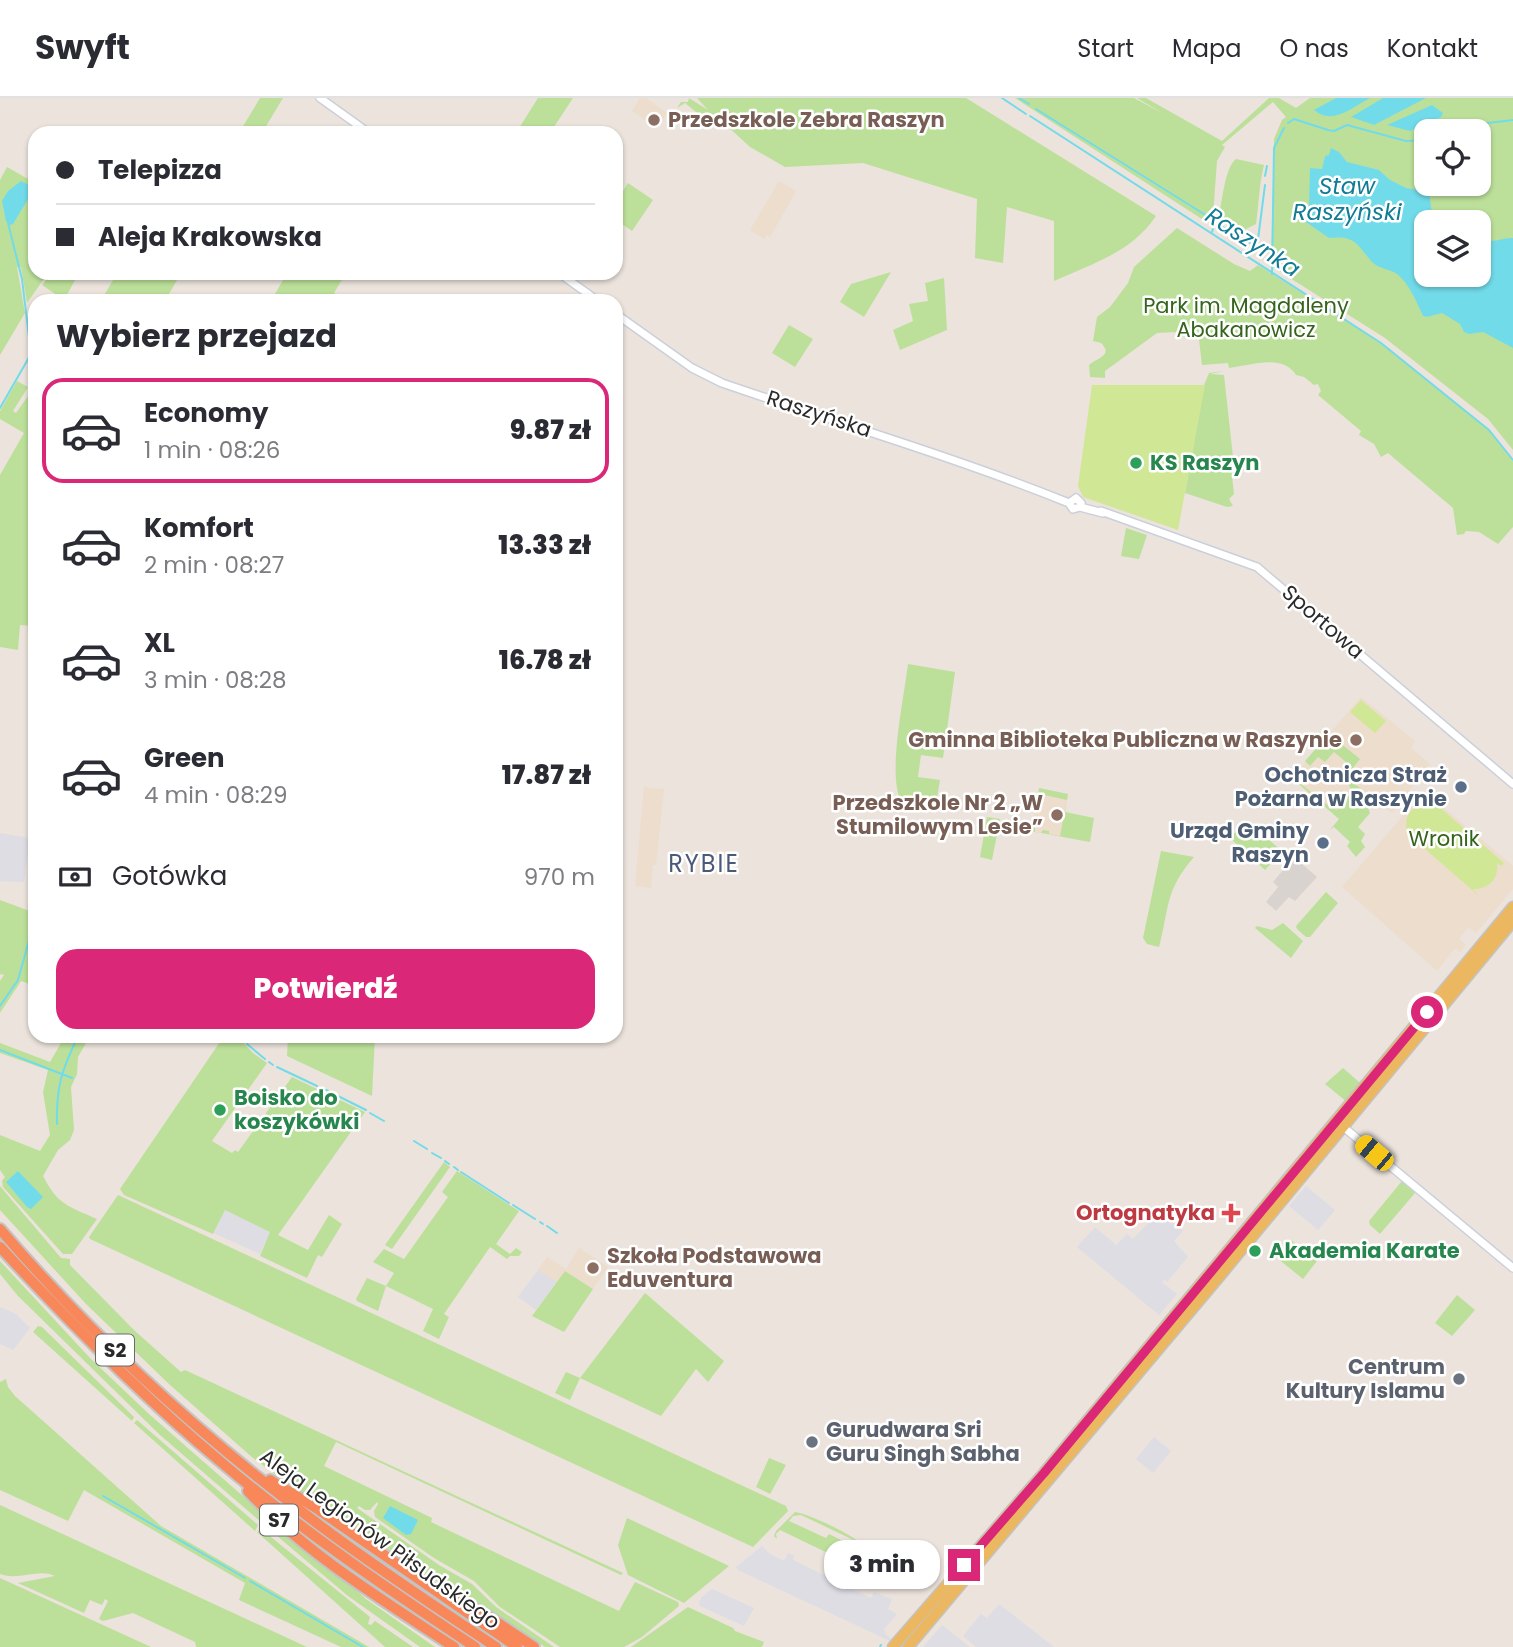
<!DOCTYPE html>
<html lang="pl">
<head>
<meta charset="utf-8">
<style>
	body { margin:0; font-family:Poppins,sans-serif; background:#f7f7f7; color:#2b2b33; height:100vh; display:flex; flex-direction:column; font-size:26px; white-space:nowrap }
	* { box-sizing:border-box; margin:0 }
	p { font-size:23px; color:#7c7c81 }
	.icon { flex:none; width:38px; height:38px; fill:none; stroke:currentColor; stroke-width:2; stroke-linecap:round; stroke-linejoin:round }
	.map { position:relative; flex:1; overflow:hidden }
	.sheet { position:absolute; left:28px; top:196px; width:595px; height:749px; display:flex; flex-direction:column; background:#fff; border-radius:21px; box-shadow:0 2px 5px #0004 }
	.sheet>* { flex:none }
	.top-card { position:absolute; left:28px; top:28px; width:595px; height:154px; border-radius:21px; box-shadow:0 2px 5px #0004; display:grid; align-content:center; height:154px; padding:0 28px; background:#fff }
	.buttons { position:absolute; left:1414px; top:21px; display:grid; gap:14px }
	.buttons a { display:grid; place-items:center; width:77px; height:77px; border-radius:14px; background:#fff; box-shadow:0 2px 5px #0004; font-size:35px }
	.end { position:absolute; width:32px; height:32px; margin:-16px; border:9px solid #db2777; background:#fff; box-shadow:0 0 0 4px #fff }
	.from { border-radius:50% }
	.bubble { position:absolute; height:49px; border-radius:21px; background:#fff; box-shadow:0 2px 5px #0004; font-size:23px; font-weight:800; line-height:49px; text-align:center }
	.car { position:absolute; width:21px; height:42px; margin:-21px -10px; border-radius:9px; box-shadow:0 0 5px 2px #0007; background:linear-gradient(#f5c518 24%,#345 0 40%,#f5c518 0 76%,#345 0 86%,#f5c518 0) }
	.top-card b { display:flex; align-items:center; gap:24px; height:66px; font-size:26px }
	.top-card b+b { border-top:2px solid #e1e1e2 }
	.top-card i { width:18px; height:18px; background:#2b2b33 }
	ul { padding:0; list-style:none }
	li { display:flex; align-items:center; gap:21px; height:105px; margin:0 14px 10px; padding:0 14px; border:4px solid transparent; border-radius:21px }
	li div { flex:1 }
	li b { display:block; font-size:26px }
	li em { font-style:normal; font-weight:800 }
	li.on { border-color:#db2777 }
	li>.icon { width:63px; height:63px; stroke-width:1.5 }
	h2 { padding:0 28px; font-size:32px; line-height:84px }
	.pay { display:flex; align-items:center; gap:18px; height:77px; padding:0 28px; font-size:26px }
	.pay p { margin-inline-start:auto }
	.cta { display:flex; gap:14px; margin-top:auto; padding:14px 28px }
	.cta a { flex:1; height:80px; border-radius:21px; background:#db2777; color:#fff; font-size:28px; font-weight:800; line-height:80px; text-align:center }
	header { display:flex; align-items:center; gap:42px; box-sizing:border-box; height:98px; padding:0 35px; background:#fff; border-bottom:2px solid #e1e1e2 }
	header strong { font-size:33px }
	nav { display:flex; gap:38px; margin-inline-start:auto; font-size:24px }
	.map>svg:first-child { display:block }
	.industrial { fill:#dedde4 }
	.education { fill:#edddcc }
	.green { fill:#bce09a; fill-rule:evenodd }
	.pitch { fill:#d0e796 }
	.plaza { fill:#d8d3cf }
	.water { fill:#72dbea }
	.lines { fill:none; stroke-linecap:round; stroke-linejoin:round }
	.stream { stroke:#72dbea; stroke-width:2 }
	.minor-casing { stroke:#cad0db; stroke-width:10 }
	.major-casing { stroke:#c3c3c3; stroke-width:13 }
	.highway-casing { stroke:#c3c3c3; stroke-width:14 }
	.minor { stroke:#fff; stroke-width:7 }
	.major { stroke:#ebb761; stroke-width:10 }
	.highway { stroke:#f8885a; stroke-width:10 }
	.route { stroke:#db2777; stroke-width:9 }
	.education-dot { fill:#8d6e63; stroke:#fff; stroke-width:2.5 }
	.leisure-dot { fill:#2e9e5b; stroke:#fff; stroke-width:2.5 }
	.service-dot { fill:#5c6f8a; stroke:#fff; stroke-width:2.5 }
	.health-dot { fill:#e0444e; stroke:#fff; stroke-width:2.5 }
	.worship-dot { fill:#6b7280; stroke:#fff; stroke-width:2.5 }
	.labels { text-anchor:middle; stroke-width:5; stroke-linejoin:round; paint-order:stroke }
	.shield { fill:#fff; stroke:#6a6a6a; stroke-width:2 }
	.shield-label { font-size:19px; font-weight:bold; fill:#2a2a2a }
	.education-label { font-size:21px; font-weight:bold; fill:#785e54; stroke:#fff; text-anchor:start }
	.park-label { font-size:21px; fill:#35641c; stroke:#fff }
	.street-label { font-size:21px; fill:#2a2a2a; stroke:#fff }
	.leisure-label { font-size:21px; font-weight:bold; fill:#27864d; stroke:#fff; text-anchor:start }
	.service-label { font-size:21px; font-weight:bold; fill:#4e5e75; stroke:#fff; text-anchor:end }
	.health-label { font-size:21px; font-weight:bold; fill:#be3a42; stroke:#fff; text-anchor:end }
	.worship-label { font-size:21px; font-weight:bold; fill:#5b616d; stroke:#fff; text-anchor:end }
	.water-label { font-size:23px; font-style:italic; fill:#127b95; stroke:#fff }
	.quarter-label { font-size:24px; letter-spacing:2px; fill:#4c5a79; stroke:#fff }
</style>
</head>
<body>
<header>
<strong>Swyft</strong>
<nav><a>Start</a><a>Mapa</a><a>O nas</a><a>Kontakt</a></nav>
</header>
<div class="map">
<svg width="1513" height="1549" viewBox="0 0 1513 1549">
	<rect width="100%" height="100%" fill="#ebe3dc"/>
	<!-- industrial -->
	<path class="industrial" d="M0,735L30,740L24,784L0,783Z
		M1306,1088L1335,1112L1318,1132L1289,1108Z
		M225,1112L271,1134L260,1156L214,1135Z
		M1160,1113L1183,1133L1174,1143L1188,1159L1167,1184L1165,1181L1162,1184L1177,1196L1159,1217L1077,1149L1095,1129L1116,1147L1127,1136L1133,1141Z
		M538,1172L557,1184L536,1212L518,1199Z
		M0,1209L16,1216L30,1230L13,1252L0,1246Z
		M1154,1339L1171,1353L1153,1375L1136,1361Z
		M762,1448L770,1456L784,1463L788,1455L794,1458L793,1462L871,1500L874,1494L892,1501L888,1511L897,1516L884,1531L885,1535L891,1541L890,1543L738,1472L736,1469Z
		M712,1491L754,1510L744,1528L700,1508L699,1504L702,1499Z
		M999,1506L1054,1549H976L963,1538L981,1516L987,1520Z
		M942,1527L947,1531L970,1549H923Z"/>
	<!-- education -->
	<path class="education" d="M640,0H646L667,15L657,30L632,13Z
		M779,83L796,93L770,139L767,137L764,141L750,132Z
		M1361,599L1415,643L1411,650L1430,666L1392,715L1362,692L1339,721L1292,679Z
		M644,689L664,691L656,767H653L651,790L635,788Z
		M1039,690L1068,696L1065,714L1094,720L1090,744L1031,733Z
		M1424,693L1513,768V791L1476,835L1468,829L1459,841L1466,847L1460,854L1455,850L1437,873L1342,789Z
		M579,1150L608,1169L593,1191L565,1173L557,1184L538,1172L547,1159L566,1171Z"/>
	<!-- green -->
	<path class="green" d="M260,0H283L262,35H239Z
		M538,0H573L550,35H516Z
		M689,0L708,12L697,0H966L1156,118C1132,154 1092,166 1054,183V123L1007,109L1003,165L975,160L977,101L863,65L785,69L750,49L714,16L707,23L685,5L677,10L681,4H688Z
		M1015,0H1134L1162,15L1137,0H1146L1222,43L1269,0H1279L1296,10L1310,0H1513V352L1488,321L1385,240L1271,168L1274,41L1282,22L1286,19L1273,4L1222,47L1225,49L1217,63L1213,118L1208,125ZM1426,33H1479V86H1426ZM1426,124H1479V177H1426Z
		M1236,61L1264,67C1259,86 1259,106 1256,126L1244,132L1225,126L1219,118C1222,104 1225,69 1236,61Z
		M7,69L35,85V175H48L27,205L21,169H17L25,215L0,257V82Z
		M628,85L653,102L632,133L616,122V104Z
		M1177,130L1234,166L1250,173L1258,167L1379,244L1489,332L1513,363V429L1498,446L1479,434L1466,433L1464,436L1457,437L1453,410L1388,355L1381,359L1374,346L1359,337L1361,333L1318,297L1321,293L1318,286L1314,287L1304,279L1296,277C1282,255 1250,268 1229,270L1228,265L1202,267L1198,233L1157,235L1105,273V280L1090,279L1089,267C1096,260 1114,258 1101,245L1093,243L1097,219L1110,209L1128,185L1134,169Z
		M891,174L864,219L840,204L851,186Z
		M51,175H79L64,202L42,187Z
		M117,175H181L165,203H101Z
		M287,175H346L334,195L346,202L271,203Z
		M944,180L947,232L900,252L893,232L913,223L909,206L928,203L925,185Z
		M789,227L813,241L795,269L772,255Z
		M1224,273L1210,276L1224,277L1234,368L1231,369L1234,396L1229,401L1233,408L1227,409L1185,395L1201,306L1092,287H1204L1209,275Z
		M17,283L28,289L13,313L16,315L35,288V528L20,527L18,552L0,549V377L24,335L0,321V313Z
		M1126,430L1147,437L1139,461L1121,458Z
		M908,566L955,574L943,660L921,657L918,679L940,682L937,700L933,703L899,698C889,669 904,599 908,566Z
		M1327,638L1332,644L1334,640L1360,661L1350,674L1351,682L1362,692L1358,698L1367,707L1370,715L1358,729L1365,736L1361,743L1365,749L1356,759L1347,748L1350,744L1334,729L1330,732L1339,721L1286,675L1274,687L1289,670L1295,675L1292,679L1330,709L1335,703L1338,707L1335,711L1337,712L1352,694L1346,680V664L1334,654L1325,664L1318,659L1310,668L1305,663Z
		M1039,690L1068,696L1065,714L1094,720L1090,744L1031,733L1032,729H1035V734L1041,735L1043,732L1049,733V736L1060,738L1067,702L1040,696L1036,709Z
		M987,719L1000,721L992,762L980,759Z
		M1246,722L1282,753L1265,772L1230,740Z
		M1161,753L1194,759C1164,794 1170,808 1159,849L1147,846L1143,840Z
		M1326,794L1338,805L1310,839H1306L1297,831L1296,828Z
		M0,802L35,815V888L21,883L0,915V883L4,877L0,876Z
		M1283,825L1303,843L1291,860L1255,830L1257,828L1272,832Z
		M65,938H90L78,959L77,976L71,989L74,1032L70,1042L58,1052L43,1078C58,1107 68,1108 97,1121L72,1156H63L3,1089L2,1083L5,1079L0,1072V1037L40,1053L50,1037L43,994L48,972L0,955V945L50,964Z
		M224,938H237L253,955L267,965L212,1043L232,1055L235,1052L238,1054L292,979L365,1014L278,1137L308,1152L329,1117L342,1126L322,1159L318,1157L307,1180L260,1158L270,1134L225,1112L213,1136L124,1097L120,1091Z
		M288,938H375L372,998L287,958Z
		M1343,970L1359,984L1360,989L1347,1004L1325,986Z
		M444,1064L450,1069L392,1151L385,1147Z
		M457,1073L519,1113L496,1146L510,1156L516,1150L522,1154L519,1158H510L507,1161L490,1149L444,1216L449,1219L439,1241L423,1233L433,1211L386,1188L378,1213L357,1203L356,1201L367,1180L386,1188L394,1175L373,1164L384,1151L404,1161L448,1099L442,1094Z
		M1402,1083L1415,1095L1380,1136L1370,1127L1369,1123Z
		M0,1088L61,1160L70,1161V1167L135,1233L181,1274L185,1272L623,1475L621,1477L336,1344L324,1368L432,1420L431,1424L619,1513L635,1484L678,1504L679,1508L642,1539L624,1549H560L500,1509L474,1483L434,1460L375,1419L374,1413L378,1406L377,1404L370,1412H365L359,1408L357,1410L439,1467L472,1486L496,1509L554,1549H545L487,1512L447,1490L283,1382L253,1360L170,1287L86,1206L0,1112Z
		M118,1097L786,1408L788,1413L753,1449L90,1141L89,1139Z
		M0,1137L153,1294L489,1549H483C405,1497 327,1443 253,1385C162,1313 77,1229 0,1142Z
		M1291,1142L1317,1163L1303,1181L1277,1160Z
		M0,1163L90,1260L150,1317L284,1434L338,1475L366,1501L435,1549H420L348,1498L283,1443L160,1337L18,1198L0,1176Z
		M565,1173L593,1191L564,1234L532,1218Z
		M645,1195L724,1263L708,1284L696,1271L661,1318L580,1280L570,1302L555,1295L566,1274L580,1280Z
		M1457,1197L1475,1212L1452,1238L1435,1225Z
		M38,1228L42,1229L134,1319L132,1323L33,1234Z
		M6,1281L8,1289L15,1298L161,1428L369,1549H341L239,1502L245,1485L84,1392L68,1423L0,1392V1284Z
		M137,1322L258,1427L255,1433L134,1325Z
		M769,1360L786,1367L770,1396L756,1389Z
		M0,1407L307,1549H196L195,1544L133,1515L103,1523L99,1521L108,1503L105,1501L102,1507L90,1502L84,1515L18,1485L55,1478C38,1470 19,1483 0,1476Z
		M795,1414C812,1417 856,1438 866,1450L862,1446L801,1417L793,1418L789,1423L826,1440L829,1436L845,1444L836,1459L780,1432L776,1436L777,1441L774,1438L776,1433Z
		M627,1420L729,1468L684,1505L628,1477L618,1447Z
		M261,1431L370,1519L368,1526L371,1527L375,1523L413,1549H385L257,1434Z
		M0,1480L151,1549H0Z
		M688,1509L733,1530L735,1533L764,1544L762,1549H631Z"/>
	<!-- pitch -->
	<path class="pitch" d="M1092,287H1205L1178,432L1083,399L1078,388Z
		M1361,602L1386,623L1375,635L1350,614Z
		M1429,700L1504,765L1501,768L1497,765C1499,781 1489,791 1473,791L1479,798L1408,736C1402,719 1411,707 1428,706L1427,704Z"/>
	<!-- plaza -->
	<path class="plaza" d="M1294,759L1317,779L1295,803L1289,799L1276,813L1266,804L1278,789L1273,784Z"/>
	<!-- water -->
	<path class="water" d="M1336,0H1370C1353,9 1332,28 1314,12Z
		M1383,0H1426L1374,27L1351,19Z
		M1432,7L1443,15L1441,19L1410,33L1387,27Z
		M1331,50L1339,54L1347,64L1379,72L1390,82L1406,90L1429,94L1432,116L1446,124H1426V177H1479V137C1490,149 1500,139 1513,140V250L1483,234L1469,236L1464,234L1460,226L1442,215L1427,219L1423,218C1416,203 1410,187 1397,176C1390,171 1379,171 1372,164C1357,147 1356,137 1329,140L1303,122L1309,108L1310,70L1322,71L1325,58L1329,57Z
		M21,83L32,89L31,96L13,126L10,127L6,123L2,103L8,93Z
		M18,1073L43,1099L31,1111L27,1109L6,1084Z
		M390,1408L418,1422L411,1436L406,1437L383,1420Z"/>
	<g class="lines">
		<!-- stream -->
		<path class="stream" d="M1002,0L1026,16
			M1019,0L1029,6
			M1036,11L1215,123L1212,134
			M1030,18L1381,245L1489,332L1513,362
			M1288,25L1294,21L1328,32L1334,33L1347,27L1406,43L1426,42
			M1471,27L1513,22
			M1455,33L1465,30
			M1265,78L1267,68
			M1221,128L1257,149L1265,87
			M1272,176L1274,50L1284,30
			M0,310L31,256L22,181L8,125
			M0,908L18,882L35,821
			M247,946L265,961
			M0,952L72,980
			M269,964L273,967
			M277,969L317,988
			M322,990L366,1012
			M370,1015L384,1023
			M57,1026C56,988 62,972 78,938
			M414,1043L427,1051
			M432,1055L441,1060
			M445,1063L449,1066
			M454,1069L458,1072
			M461,1074L509,1105
			M513,1107L535,1121
			M540,1124L543,1126
			M547,1128L557,1135
			M103,1398L245,1480
			M250,1483L363,1549
			M880,1549L881,1547"/>
		<defs>
			<path id="minor" d="M320,0L369,35
				M559,175L598,203
				M616,216L692,270L722,285C838,325 955,359 1069,405L1073,411L1080,409L1103,415
				M1069,405L1076,400L1081,405
				M1101,413L1257,469L1513,686
				M1341,1027L1513,1170"/>
			<path id="major" d="M893,1549L1044,1375L1513,809
				M908,1549L1218,1180L1513,823"/>
			<path id="highway" d="M0,1131C94,1241 202,1339 318,1426C375,1469 436,1509 496,1549
				M0,1149C70,1225 142,1298 221,1364C301,1432 388,1491 475,1549
				M270,1382L316,1410L517,1549
				M248,1393C306,1456 383,1502 454,1549
				M453,1499L483,1515L534,1549"/>
		</defs>
		<!-- minor casing -->
		<use href="#minor" class="minor-casing"/>
		<!-- major casing -->
		<use href="#major" class="major-casing"/>
		<!-- highway casing -->
		<use href="#highway" class="highway-casing"/>
		<!-- minor -->
		<use href="#minor" class="minor"/>
		<!-- major -->
		<use href="#major" class="major"/>
		<!-- highway -->
		<use href="#highway" class="highway"/>
	</g>
	<g class="lines">
		<!-- route -->
		<path class="route" d="M964,1467L1044,1375L1427,914"/>
	</g>
	<!-- markers -->
	<g class="education-dot">
		<circle cx="654" cy="22" r="7"/>
		<circle cx="1356" cy="642" r="7"/>
		<circle cx="1057" cy="717" r="7"/>
		<circle cx="593" cy="1170" r="7"/>
	</g>
	<g class="leisure-dot">
		<circle cx="1136" cy="365" r="7"/>
		<circle cx="220" cy="1012" r="7"/>
		<circle cx="1255" cy="1153" r="7"/>
	</g>
	<g class="service-dot">
		<circle cx="1461" cy="689" r="7"/>
		<circle cx="1323" cy="745" r="7"/>
	</g>
	<path class="health-dot" d="M1227.5 1104.5h7v7h7v7h-7v7h-7v-7h-7v-7h7z"/>
	<g class="worship-dot">
		<circle cx="1459" cy="1281" r="7"/>
		<circle cx="812" cy="1344" r="7"/>
	</g>
	<g class="labels">
		<!-- shield labels -->
		<g class="shield">
			<rect x="96" y="1236.5" width="38" height="31" rx="5"/>
			<rect x="260" y="1406.5" width="38" height="31" rx="5"/>
		</g>
		<g class="shield-label">
			<text x="115" y="1259">S2</text>
			<text x="279" y="1429">S7</text>
		</g>
		<!-- education labels -->
		<g class="education-label">
			<text x="668" y="29">Przedszkole Zebra Raszyn</text>
			<text x="1342" y="649" text-anchor="end">Gminna Biblioteka Publiczna w Raszynie</text>
			<text x="1043" y="712" text-anchor="end">Przedszkole Nr 2 „W<tspan x="1043" dy="24">Stumilowym Lesie”</tspan></text>
			<text x="607" y="1165">Szkoła Podstawowa<tspan x="607" dy="24">Eduventura</tspan></text>
		</g>
		<!-- park labels -->
		<g class="park-label">
			<text x="1246" y="215">Park im. Magdaleny<tspan x="1246" dy="24">Abakanowicz</tspan></text>
			<text x="1444" y="748">Wronik</text>
		</g>
		<!-- street labels -->
		<g class="street-label">
			<text transform="translate(819 316) rotate(18)" y="7">Raszyńska</text>
			<text transform="translate(1323 524) rotate(41)" y="7">Sportowa</text>
			<text transform="translate(380 1441) rotate(36)" y="7">Aleja Legionów Piłsudskiego</text>
		</g>
		<!-- leisure labels -->
		<g class="leisure-label">
			<text x="1150" y="372">KS Raszyn</text>
			<text x="234" y="1007">Boisko do<tspan x="234" dy="24">koszykówki</tspan></text>
			<text x="1269" y="1160">Akademia Karate</text>
		</g>
		<!-- service labels -->
		<g class="service-label">
			<text x="1447" y="684">Ochotnicza Straż<tspan x="1447" dy="24">Pożarna w Raszynie</tspan></text>
			<text x="1309" y="740">Urząd Gminy<tspan x="1309" dy="24">Raszyn</tspan></text>
		</g>
		<!-- health labels -->
		<g class="health-label">
			<text x="1215" y="1122">Ortognatyka</text>
		</g>
		<!-- worship labels -->
		<g class="worship-label">
			<text x="1445" y="1276">Centrum<tspan x="1445" dy="24">Kultury Islamu</tspan></text>
			<text x="826" y="1339" text-anchor="start">Gurudwara Sri<tspan x="826" dy="24">Guru Singh Sabha</tspan></text>
		</g>
		<!-- water labels -->
		<g class="water-label">
			<text x="1347" y="96">Staw<tspan x="1347" dy="26">Raszyński</tspan></text>
			<text transform="translate(1253 144) rotate(33)" y="8">Raszynka</text>
		</g>
		<!-- quarter labels -->
		<g class="quarter-label">
			<text x="704" y="774">RYBIE</text>
		</g>
	</g>
</svg>
<div class="buttons">
<a><svg class="icon" aria-label="locate" viewBox="0 0 24 24"><circle cx="12" cy="12" r="6"/><path d="M12 2v4M12 18v4M2 12h4M18 12h4"/></svg></a>
<a><svg class="icon" aria-label="layers" viewBox="0 0 24 24"><path d="M12 4l9 5-9 5-9-5zM3 14l9 5 9-5"/></svg></a>
</div>
<i class="end from" style="left:1427px;top:914px"></i>
<i class="end" style="left:964px;top:1467px"></i>
<div class="bubble" style="left:824px;top:1442px;width:116px">3 min</div>
<i class="car" style="left:1374px;top:1055px;rotate:310deg"></i>
<div class="top-card">
<b><i class="from"></i>Telepizza</b>
<b><i></i>Aleja Krakowska</b>
</div>
<section class="sheet">
<h2>Wybierz przejazd</h2>
<ul>
<li class="on"><svg class="icon" aria-label="car" viewBox="0 0 24 24"><path d="M5 17H2v-5l4-1 3-4h7l3 4 3 1v5h-3M9 17h6M6 11h13"/><circle cx="7" cy="17" r="2"/><circle cx="17" cy="17" r="2"/></svg><div><b>Economy</b><p>1 min · 08:26</p></div><em>9.87 zł</em></li>
<li><svg class="icon" aria-label="car" viewBox="0 0 24 24"><path d="M5 17H2v-5l4-1 3-4h7l3 4 3 1v5h-3M9 17h6M6 11h13"/><circle cx="7" cy="17" r="2"/><circle cx="17" cy="17" r="2"/></svg><div><b>Komfort</b><p>2 min · 08:27</p></div><em>13.33 zł</em></li>
<li><svg class="icon" aria-label="car" viewBox="0 0 24 24"><path d="M5 17H2v-5l4-1 3-4h7l3 4 3 1v5h-3M9 17h6M6 11h13"/><circle cx="7" cy="17" r="2"/><circle cx="17" cy="17" r="2"/></svg><div><b>XL</b><p>3 min · 08:28</p></div><em>16.78 zł</em></li>
<li><svg class="icon" aria-label="car" viewBox="0 0 24 24"><path d="M5 17H2v-5l4-1 3-4h7l3 4 3 1v5h-3M9 17h6M6 11h13"/><circle cx="7" cy="17" r="2"/><circle cx="17" cy="17" r="2"/></svg><div><b>Green</b><p>4 min · 08:29</p></div><em>17.87 zł</em></li>
</ul>
<div class="pay"><svg class="icon" aria-label="cash" viewBox="0 0 24 24"><path d="M3 7h18v10H3z"/><circle cx="12" cy="12" r="2"/></svg>Gotówka<p>970 m</p></div>
<div class="cta"><a>Potwierdź</a></div>
</section>
</div>
</body>
</html>
